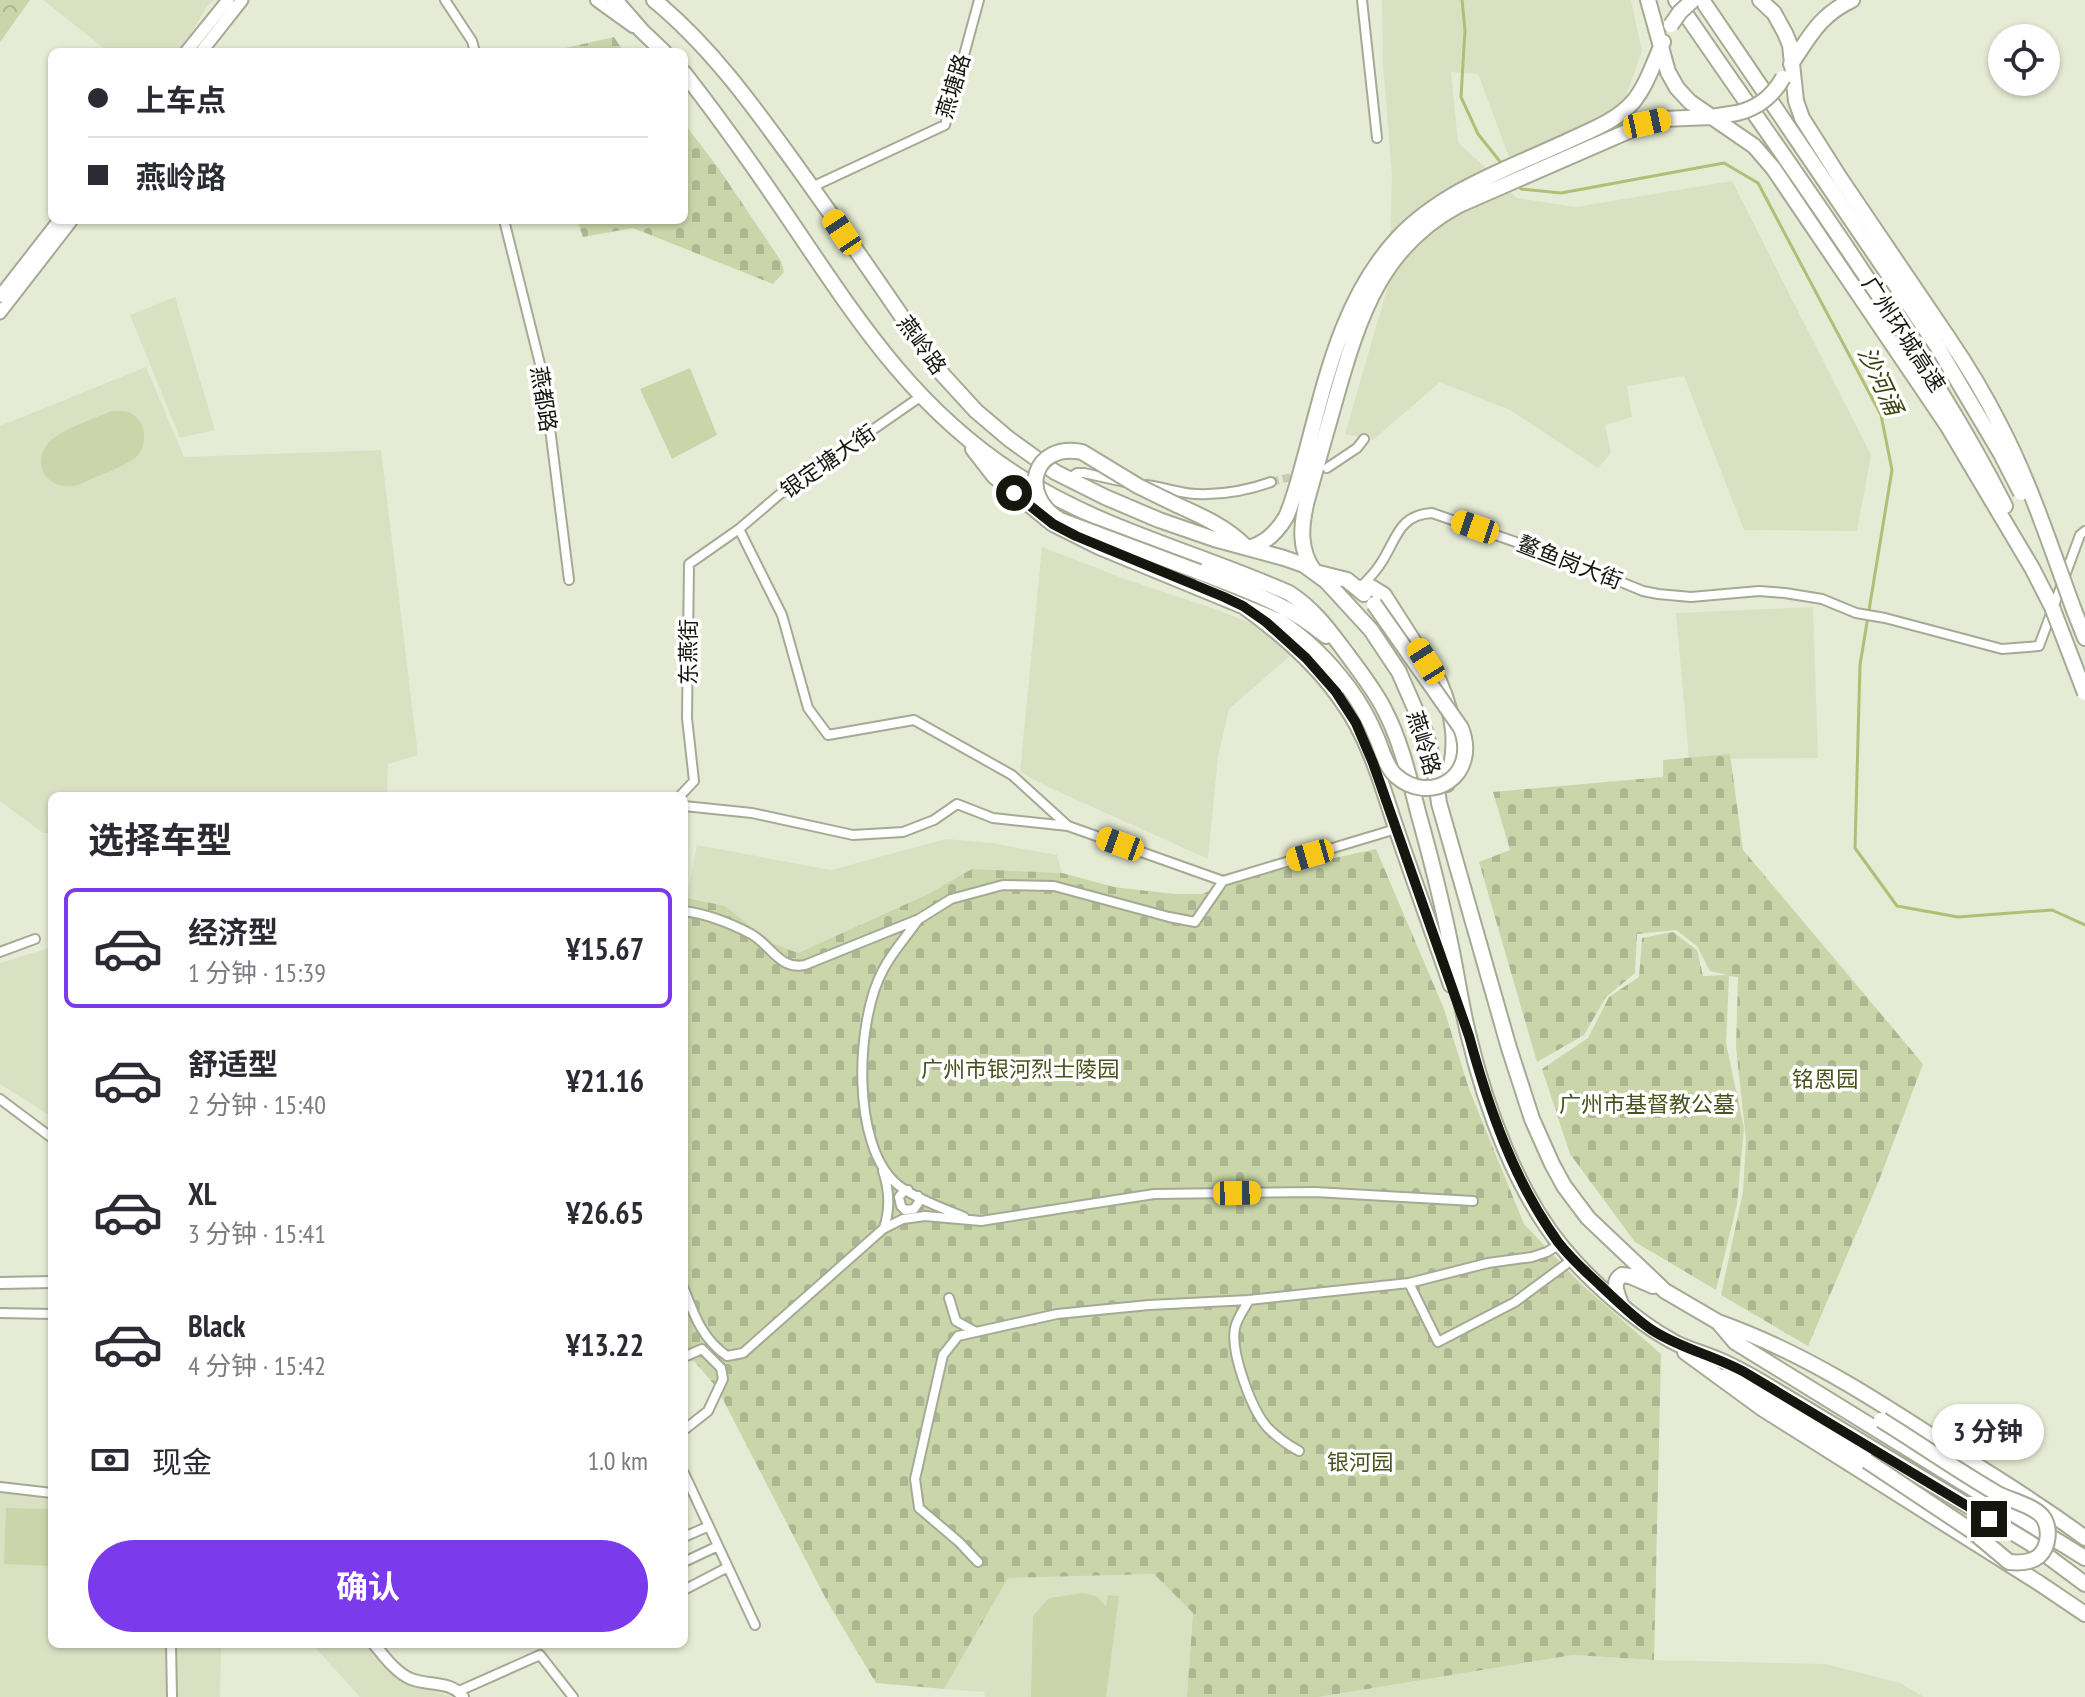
<!DOCTYPE html>
<html lang="zh">
<head>
<meta charset="utf-8">
<style>
	body { margin:0; font-family:"PT Sans Narrow","Noto Sans SC",sans-serif; background:#f7f7f7; color:#2b2b33; height:100vh; display:flex; flex-direction:column; font-size:30px; white-space:nowrap }
	* { box-sizing:border-box; margin:0 }
	p { font-size:26px; color:#7c7c81 }
	.icon { flex:none; width:44px; height:44px; fill:none; stroke:currentColor; stroke-width:2; stroke-linecap:round; stroke-linejoin:round }
	.map { position:relative; flex:1; overflow:hidden }
	.sheet { position:absolute; left:48px; top:792px; width:640px; height:856px; display:flex; flex-direction:column; background:#fff; border-radius:12px; box-shadow:0 2px 6px #0004 }
	.sheet>* { flex:none }
	.top-card { position:absolute; left:48px; top:48px; width:640px; height:176px; border-radius:12px; box-shadow:0 2px 6px #0004; display:grid; align-content:center; height:176px; padding:0 40px; background:#fff }
	.buttons { position:absolute; left:1988px; top:24px; display:grid; gap:16px }
	.buttons a { display:grid; place-items:center; width:72px; height:72px; border-radius:50%; background:#fff; box-shadow:0 2px 6px #0004; font-size:40px }
	.end { position:absolute; width:36px; height:36px; margin:-18px; border:10px solid #15170f; background:#fff; box-shadow:0 0 0 4px #fff }
	.from { border-radius:50% }
	.bubble { position:absolute; height:56px; border-radius:28px; background:#fff; box-shadow:0 2px 6px #0004; font-size:26px; font-weight:700; line-height:56px; text-align:center }
	.car { position:absolute; width:24px; height:48px; margin:-24px -12px; border-radius:10px; box-shadow:0 0 6px 2px #0007; background:linear-gradient(#f5c518 24%,#345 0 40%,#f5c518 0 76%,#345 0 86%,#f5c518 0) }
	.top-card b { display:flex; align-items:center; gap:28px; height:76px; font-size:30px }
	.top-card b+b { border-top:2px solid #e1e1e2 }
	.top-card i { width:20px; height:20px; background:#2b2b33 }
	ul { padding:0; list-style:none }
	li { display:flex; align-items:center; gap:24px; height:120px; margin:0 16px 12px; padding:0 24px; border:4px solid transparent; border-radius:12px }
	li div { flex:1 }
	li b { display:block; font-size:30px }
	li em { font-style:normal; font-weight:700 }
	li.active { border-color:#7c3aed }
	li>.icon { width:72px; height:72px; stroke-width:1.5 }
	h2 { padding:0 40px; font-size:36px; line-height:96px }
	.pay { display:flex; align-items:center; gap:20px; height:88px; padding:0 40px; font-size:30px }
	.pay p { margin-inline-start:auto }
	.cta { display:flex; gap:16px; margin-top:auto; padding:16px 40px }
	.cta a { flex:1; height:92px; border-radius:48px; background:#7c3aed; color:#fff; font-size:32px; font-weight:700; line-height:92px; text-align:center }
	.map>svg:first-child { display:block }
	.built { fill:#dae1c3 }
	.forest { fill:url(#forest-crowns) }
	.cemetery { fill:url(#cemetery-stones) }
	.pitch { fill:#cbd5aa }
	.lines { fill:none; stroke-linecap:round; stroke-linejoin:round }
	.stream { stroke:#b0bf76; stroke-width:3 }
	.minor-tunnel { stroke:#c7cbb7; stroke-width:8; stroke-dasharray:8 4; stroke-linecap:butt }
	.minor-casing { stroke:#a5aa95; stroke-width:12 }
	.tertiary-casing { stroke:#a5aa95; stroke-width:14 }
	.secondary-casing { stroke:#a5aa95; stroke-width:15 }
	.primary-casing { stroke:#a5aa95; stroke-width:16 }
	.trunk-casing { stroke:#a5aa95; stroke-width:18 }
	.motorway-casing { stroke:#a5aa95; stroke-width:18 }
	.minor { stroke:#fff; stroke-width:8 }
	.tertiary { stroke:#fff; stroke-width:10 }
	.secondary { stroke:#fff; stroke-width:11 }
	.primary { stroke:#fff; stroke-width:12 }
	.trunk { stroke:#fff; stroke-width:14 }
	.motorway { stroke:#fff; stroke-width:14 }
	.trunk-bridge-casing { stroke:#a5aa95; stroke-width:18; stroke-linecap:butt }
	.motorway-bridge-casing { stroke:#a5aa95; stroke-width:18; stroke-linecap:butt }
	.trunk-bridge { stroke:#fff; stroke-width:14 }
	.motorway-bridge { stroke:#fff; stroke-width:14 }
	.route { stroke:#15170f; stroke-width:10 }
	.labels { text-anchor:middle; stroke-width:7; stroke-linejoin:round; paint-order:stroke }
	.street-label { font-size:22px; fill:#15170f; stroke:#fff }
	.park-label { font-size:22px; fill:#48521c; stroke:#fff }
	.water-label { font-size:24px; font-style:italic; fill:#3c450e; stroke:#fff }
</style>
</head>
<body>
<div class="map">
<svg width="2085" height="1697" viewBox="0 0 2085 1697">
	<defs>
		<pattern id="forest-crowns" width="20" height="18" patternUnits="userSpaceOnUse" patternTransform="scale(2)"><rect width="20" height="18" fill="#cbd5aa"/><path d="M2 6a3 3 0 1 1 6 0M12 15a3 3 0 1 1 6 0" fill="none" stroke="#adb691"/></pattern>
		<pattern id="cemetery-stones" width="16" height="16" patternUnits="userSpaceOnUse" patternTransform="scale(2)"><rect width="16" height="16" fill="#cbd5aa"/><path d="M2 7V4a2 2 0 0 1 4 0v3zM10 15v-3a2 2 0 0 1 4 0v3z" fill="#adb691"/></pattern>
	</defs>
	<rect width="100%" height="100%" fill="#e6ebd5"/>
	<!-- built -->
	<path class="built" d="M43,0H214L207,6L187,41L176,52H109Z
		M1382,0H1631L1642,51L1623,104L1559,139L1509,157L1478,74L1451,72L1458,142L1517,198L1576,207L1732,181L1871,455L1857,531L1744,530L1684,376L1627,386L1632,417L1605,425L1611,453L1598,468L1510,410L1440,382L1373,440L1345,434L1389,282L1392,175L1383,66Z
		M175,297L215,430L180,438L130,315Z
		M146,367L184,457L381,450L418,755L388,764L387,796H52V833H43L0,801V426Z
		M1042,547L1125,579L1218,610L1264,629L1293,653L1229,709L1218,757L1208,859L1048,787L1020,772Z
		M1813,607L1818,758L1689,759L1676,613Z
		M946,839L992,843L1057,855L1062,873L972,869L926,895L798,953L772,943L725,906L687,897L697,845L831,870Z
		M52,947V1117L0,1084V963Z
		M0,1487L52,1493V1644H221L220,1697H0Z
		M1154,1574L1193,1613L1187,1697H985L984,1692L944,1689L1008,1578Z
		M312,1644H370L404,1682L452,1697H360Z
		M1573,1655L1654,1660L1826,1664L1900,1683L1924,1697H1319Z"/>
	<!-- forest -->
	<path class="forest" d="M0,0H30L0,42Z"/>
	<!-- cemetery -->
	<path class="cemetery" d="M614,37L624,52H548Z
		M684,123L719,169L781,261L784,272L773,284L633,228L583,237L577,220H684Z
		M1730,754L1743,850L1923,1064L1878,1183L1808,1346L1721,1295L1743,1192L1746,1140L1736,1047L1738,977L1729,976L1726,1043L1744,1128L1737,1204L1716,1290L1635,1242L1570,1154L1542,1069L1588,1038L1609,997L1639,977L1642,938L1673,932L1697,950L1703,976L1728,975L1710,971L1697,946L1676,930L1637,934L1635,973L1606,997L1584,1035L1537,1062L1479,862L1510,850L1493,792L1663,777V760Z
		M1376,849L1444,1009L1469,1089L1524,1224L1581,1284L1661,1354L1654,1660L1573,1655L1319,1697H1187L1193,1613L1154,1574L1008,1578L944,1689L876,1683L827,1601L717,1388L695,1362L684,1359V897L725,906L772,943L798,953L926,895L972,869L1062,873L1114,887L1174,894H1202L1237,879Z"/>
	<!-- pitch -->
	<path class="pitch" d="M690,368L717,435L672,459L640,389Z
		M111,411C119,411 128,410 134,415C148,426 147,449 134,459C119,469 99,475 83,483C58,495 29,473 46,446C55,431 94,419 111,411Z
		M6,1508L52,1509V1566L4,1564Z
		M1083,1593L1096,1596L1106,1606L1108,1595L1119,1596L1106,1697H1031L1033,1616L1049,1598Z"/>
	<g class="lines">
		<!-- stream -->
		<path class="stream" d="M1462,0L1465,30L1461,97L1478,134L1502,164
			M1519,186L1521,189L1561,193L1724,163L1758,183L1881,415L1892,470L1860,665L1855,848L1897,906L1958,917L2052,910L2085,925"/>
		<!-- minor-tunnel -->
		<path class="minor-tunnel" d="M1271,482L1327,468"/>
		<defs>
			<path id="minor" d="M445,0L472,41L475,52
				M1362,0L1377,138
				M812,187L945,125L979,0
				M504,220L544,380L569,580
				M1327,468L1357,448L1364,439
				M1068,479L1077,473H1084L1129,483
				M1146,485C1163,487 1179,493 1196,494C1221,495 1249,490 1271,482
				M739,529L782,615L808,708L828,735L914,720L1012,775L1068,826L1223,881L1396,829
				M1360,588C1367,580 1375,573 1381,563C1397,539 1398,515 1432,513L1562,558L1643,591L1658,594L1691,597L1759,591L1785,593L1822,599L1856,613L1885,618L2002,649L2039,646L2080,535L2085,531
				M680,796L694,781L687,718L689,564L739,529L780,494L920,397
				M684,806L752,813L853,835L903,832L934,820L957,804L993,818L1068,826
				M684,911C708,914 730,923 751,934C771,945 779,970 805,965L919,919L951,899L1003,885L1054,886L1169,917L1195,922L1223,881
				M918,920C907,936 892,952 883,970C856,1019 850,1146 898,1185C914,1198 945,1209 964,1217
				M0,952L35,939
				M0,1099L52,1138
				M883,1171C889,1189 890,1210 884,1228
				M908,1190L904,1191L899,1197L901,1206L905,1210L914,1209L919,1202L918,1196
				M1409,1283L1438,1342L1515,1302L1573,1259
				M684,1289C694,1315 703,1340 727,1356L743,1353L883,1229L903,1219L925,1216L981,1221L1154,1194L1315,1192L1473,1201
				M949,1298L956,1321L976,1332
				M1249,1300C1245,1308 1237,1318 1235,1328C1230,1352 1252,1411 1268,1428C1277,1437 1288,1445 1299,1451
				M0,1313L52,1314
				M684,1357L702,1349L721,1368L723,1379L708,1411L684,1430
				M684,1473L755,1625
				M0,1487L52,1493
				M684,1537L709,1526
				M684,1562L718,1546
				M978,1562L959,1542L919,1508L915,1479L943,1355L958,1336L1057,1314L1149,1305L1249,1300L1409,1283L1488,1263L1532,1257L1547,1252L1560,1244
				M684,1590L728,1567
				M171,1644L172,1697
				M459,1691L540,1655L573,1697"/>
			<path id="tertiary" d="M0,1283L52,1282
				M374,1644C384,1656 396,1673 411,1679C428,1686 451,1680 463,1697"/>
			<path id="secondary" d="M186,52L228,0
				M201,52L242,0
				M0,296L59,220
				M0,313L72,220"/>
			<path id="primary" d="M597,0L633,26"/>
			<path id="trunk" d="M615,0L642,31L664,52
				M654,0C709,45 751,103 793,161C839,225 884,290 928,355L943,375L976,411L1009,439L1055,472L1105,497L1159,520L1214,539L1284,558L1304,565L1326,581L1371,630L1399,672L1426,734L1433,760L1439,803L1509,1048L1532,1119L1552,1164L1564,1186L1588,1218L1665,1291L1718,1322L1735,1342L2085,1558
				M684,73C725,125 763,180 800,235C864,330 919,412 1017,475C1100,529 1199,553 1289,593C1314,609 1329,630 1347,654C1360,672 1374,689 1384,709C1401,741 1409,777 1418,812C1430,855 1441,898 1450,942C1457,974 1461,1006 1469,1037C1486,1108 1516,1190 1562,1247C1589,1280 1635,1321 1672,1341C1686,1349 1703,1353 1717,1359C1732,1365 1746,1373 1760,1381L2030,1543L2085,1584
				M973,449L994,476L1053,524L1099,547L1279,621C1307,639 1329,661 1349,688
				M1177,505C1201,516 1225,526 1244,545
				M1199,572C1246,590 1288,604 1326,636
				M1319,573L1347,580L1364,594
				M1359,588L1371,587L1384,595L1439,681C1455,717 1458,746 1447,784
				M1243,606C1281,633 1318,665 1344,704C1370,741 1382,786 1396,828C1414,881 1433,933 1451,985
				M1621,1304C1617,1293 1611,1282 1622,1275L1630,1276L1653,1286
				M1718,1322C1803,1352 1878,1401 1953,1450C1997,1479 2043,1506 2085,1538
				M1685,1352L1763,1409L2039,1583L2085,1614
				M1728,1374L1867,1461"/>
			<path id="motorway" d="M1648,0L1668,72L1677,88L1690,102L1754,146L1773,168L1947,425L2032,568L2052,607
				M1676,0C1738,91 1802,180 1863,272C1914,348 1963,423 2005,506
				M1702,0L1937,346
				M1760,0L1774,13L1785,33L1790,45L1796,101L1802,118L1840,178L1947,336
				M1791,64C1810,36 1820,15 1852,0
				M1248,548C1265,544 1277,532 1286,517C1295,497 1300,474 1306,453C1326,378 1343,297 1398,238C1444,189 1513,167 1572,139C1594,129 1617,120 1633,102C1647,85 1654,62 1663,42
				M1315,572C1298,550 1301,525 1307,500C1317,465 1327,429 1337,394C1360,314 1382,246 1459,205L1647,123L1663,119L1711,117L1737,113
				M2074,610L2085,638"/>
		</defs>
		<!-- minor casing -->
		<use href="#minor" class="minor-casing"/>
		<!-- tertiary casing -->
		<use href="#tertiary" class="tertiary-casing"/>
		<!-- secondary casing -->
		<use href="#secondary" class="secondary-casing"/>
		<!-- primary casing -->
		<use href="#primary" class="primary-casing"/>
		<!-- trunk casing -->
		<use href="#trunk" class="trunk-casing"/>
		<!-- motorway casing -->
		<use href="#motorway" class="motorway-casing"/>
		<!-- minor -->
		<use href="#minor" class="minor"/>
		<!-- tertiary -->
		<use href="#tertiary" class="tertiary"/>
		<!-- secondary -->
		<use href="#secondary" class="secondary"/>
		<!-- primary -->
		<use href="#primary" class="primary"/>
		<!-- trunk -->
		<use href="#trunk" class="trunk"/>
		<!-- motorway -->
		<use href="#motorway" class="motorway"/>
		<defs>
			<path id="trunk-bridge" d="M1177,505L1138,486L1082,452C1033,442 1018,495 1060,520L1199,572
				M1349,688C1360,703 1369,719 1376,736C1382,749 1385,765 1395,775C1430,807 1480,776 1461,728L1374,604
				M1867,1461L1972,1531L2009,1562C2019,1563 2031,1563 2039,1556C2049,1547 2051,1527 2042,1516C2034,1506 2010,1500 1998,1494C1958,1471 1920,1444 1881,1420"/>
			<path id="motorway-bridge" d="M1671,25L1680,12L1693,0
				M1737,113C1758,108 1772,97 1783,78
				M1947,336C1967,365 1985,395 2001,427C2031,485 2051,548 2074,610
				M1937,346L2001,454L2021,493
				M2052,607L2085,693"/>
		</defs>
		<!-- trunk-bridge casing -->
		<use href="#trunk-bridge" class="trunk-bridge-casing"/>
		<!-- motorway-bridge casing -->
		<use href="#motorway-bridge" class="motorway-bridge-casing"/>
		<!-- trunk-bridge -->
		<use href="#trunk-bridge" class="trunk-bridge"/>
		<!-- motorway-bridge -->
		<use href="#motorway-bridge" class="motorway-bridge"/>
	</g>
	<g class="lines">
		<!-- route -->
		<path class="route" d="M1014,493L1053,524L1076,536L1224,597L1243,606L1266,622L1306,658L1336,692L1356,723L1373,763L1469,1036C1489,1109 1514,1181 1558,1242C1571,1259 1586,1272 1601,1286C1617,1301 1634,1318 1652,1330C1681,1349 1716,1356 1746,1373L1989,1519"/>
	</g>
	<g class="labels">
		<!-- street labels -->
		<g class="street-label">
			<text transform="translate(953 86) rotate(-73)" y="8">燕塘路</text>
			<text transform="translate(1904 334) rotate(57)" y="8">广州环城高速</text>
			<text transform="translate(922 345) rotate(54)" y="8">燕岭路</text>
			<text transform="translate(544 399) rotate(81)" y="8">燕都路</text>
			<text transform="translate(828 461) rotate(-35)" y="8">银定塘大街</text>
			<text transform="translate(1570 562) rotate(21)" y="8">鳌鱼岗大街</text>
			<text transform="translate(688 652) rotate(-90)" y="8">东燕街</text>
			<text transform="translate(1424 743) rotate(73)" y="8">燕岭路</text>
		</g>
		<!-- park labels -->
		<g class="park-label">
			<text x="1020" y="1077">广州市银河烈士陵园</text>
			<text x="1825" y="1087">铭恩园</text>
			<text x="1647" y="1112">广州市基督教公墓</text>
			<text x="1360" y="1470">银河园</text>
		</g>
		<!-- water labels -->
		<g class="water-label">
			<text transform="translate(1880 381) rotate(65)" y="8">沙河涌</text>
		</g>
	</g>
</svg>
<div class="buttons">
<a><svg class="icon" aria-label="locate" viewBox="0 0 24 24"><circle cx="12" cy="12" r="6"/><path d="M12 2v4M12 18v4M2 12h4M18 12h4"/></svg></a>
</div>
<i class="end from" style="left:1014px;top:493px"></i>
<i class="end" style="left:1989px;top:1519px"></i>
<div class="bubble" style="left:1932px;top:1404px;width:112px">3 分钟</div>
<i class="car" style="left:1647px;top:123px;rotate:78deg"></i>
<i class="car" style="left:842px;top:232px;rotate:326deg"></i>
<i class="car" style="left:1475px;top:527px;rotate:289deg"></i>
<i class="car" style="left:1426px;top:661px;rotate:328deg"></i>
<i class="car" style="left:1120px;top:844px;rotate:290deg"></i>
<i class="car" style="left:1310px;top:855px;rotate:254deg"></i>
<i class="car" style="left:1237px;top:1193px;rotate:89deg"></i>
<div class="top-card">
<b><i class="from"></i>上车点</b>
<b><i></i>燕岭路</b>
</div>
<section class="sheet">
<h2>选择车型</h2>
<ul>
<li class="active"><svg class="icon" aria-label="car" viewBox="0 0 24 24"><path d="M5 17H2v-5l4-1 3-4h7l3 4 3 1v5h-3M9 17h6M6 11h13"/><circle cx="7" cy="17" r="2"/><circle cx="17" cy="17" r="2"/></svg><div><b>经济型</b><p>1 分钟 · 15:39</p></div><em>¥15.67</em></li>
<li><svg class="icon" aria-label="car" viewBox="0 0 24 24"><path d="M5 17H2v-5l4-1 3-4h7l3 4 3 1v5h-3M9 17h6M6 11h13"/><circle cx="7" cy="17" r="2"/><circle cx="17" cy="17" r="2"/></svg><div><b>舒适型</b><p>2 分钟 · 15:40</p></div><em>¥21.16</em></li>
<li><svg class="icon" aria-label="car" viewBox="0 0 24 24"><path d="M5 17H2v-5l4-1 3-4h7l3 4 3 1v5h-3M9 17h6M6 11h13"/><circle cx="7" cy="17" r="2"/><circle cx="17" cy="17" r="2"/></svg><div><b>XL</b><p>3 分钟 · 15:41</p></div><em>¥26.65</em></li>
<li><svg class="icon" aria-label="car" viewBox="0 0 24 24"><path d="M5 17H2v-5l4-1 3-4h7l3 4 3 1v5h-3M9 17h6M6 11h13"/><circle cx="7" cy="17" r="2"/><circle cx="17" cy="17" r="2"/></svg><div><b>Black</b><p>4 分钟 · 15:42</p></div><em>¥13.22</em></li>
</ul>
<div class="pay"><svg class="icon" aria-label="cash" viewBox="0 0 24 24"><path d="M3 7h18v10H3z"/><circle cx="12" cy="12" r="2"/></svg>现金<p>1.0 km</p></div>
<div class="cta"><a>确认</a></div>
</section>
</div>
</body>
</html>
